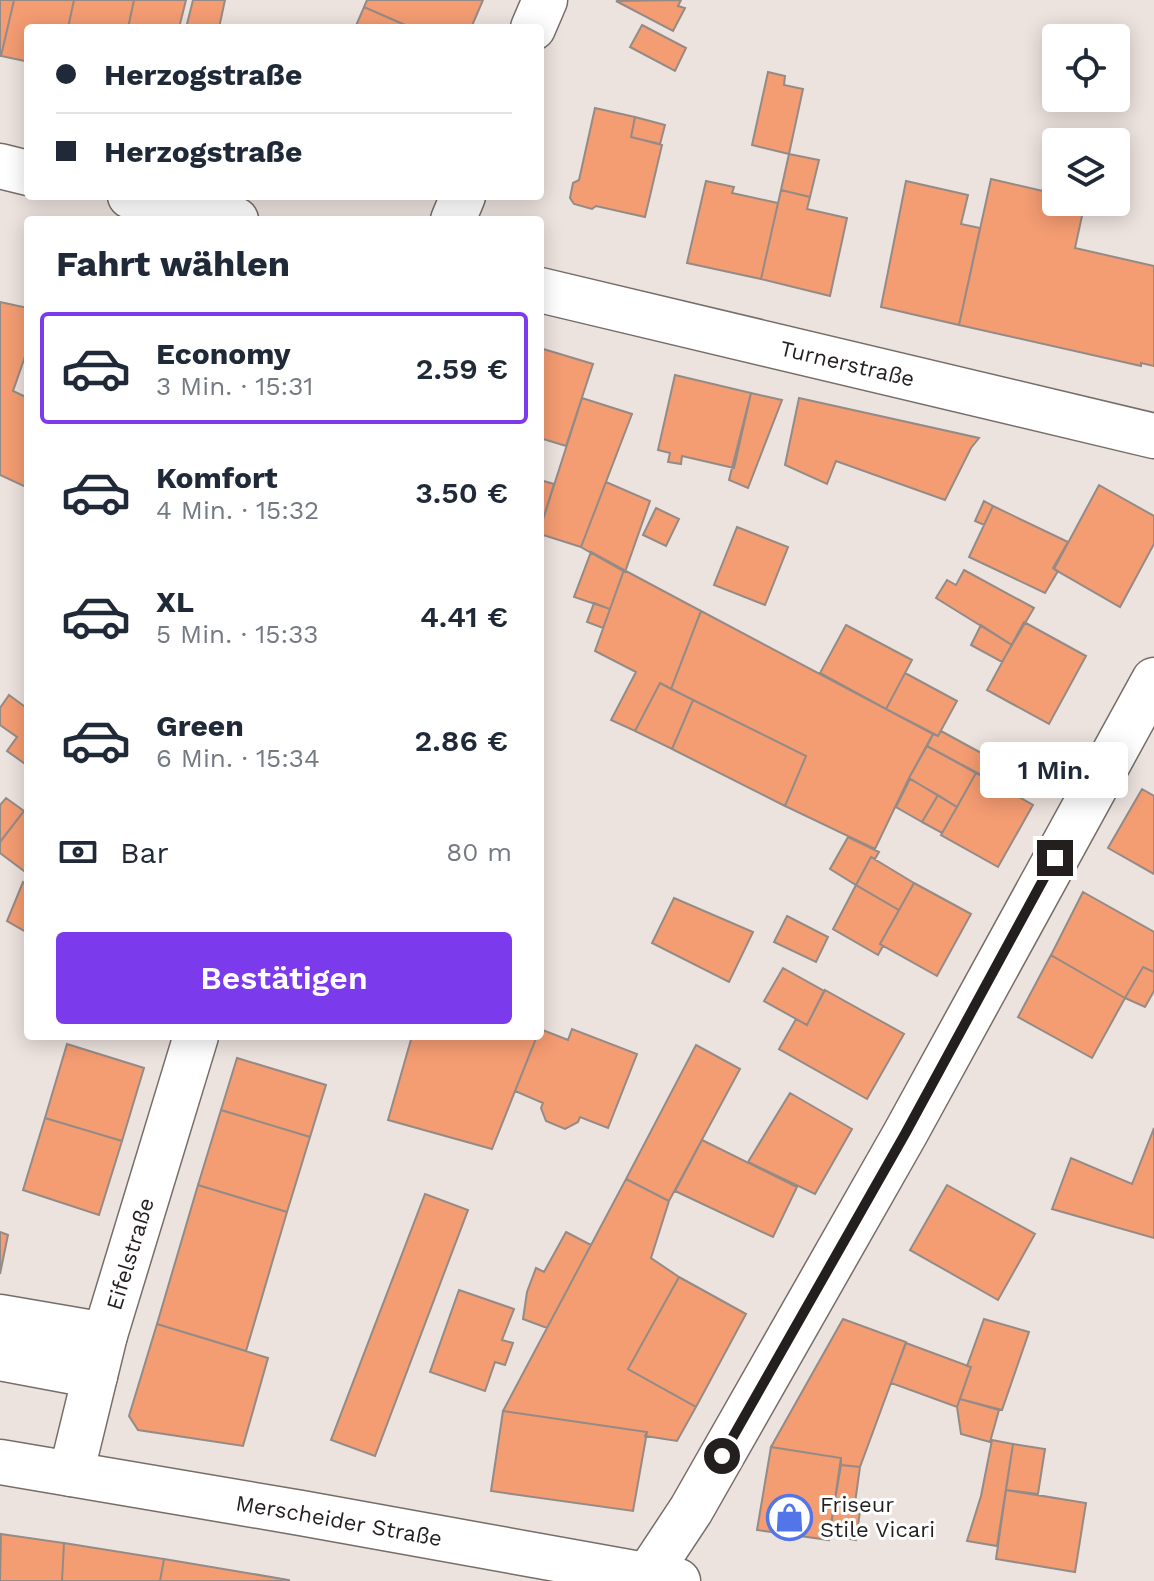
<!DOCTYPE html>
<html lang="de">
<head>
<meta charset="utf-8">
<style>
	body { margin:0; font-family:"Work Sans",sans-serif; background:#f2f2f3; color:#1f2937; height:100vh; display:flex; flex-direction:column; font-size:30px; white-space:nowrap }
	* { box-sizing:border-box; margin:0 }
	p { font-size:26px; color:#747a83 }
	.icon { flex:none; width:44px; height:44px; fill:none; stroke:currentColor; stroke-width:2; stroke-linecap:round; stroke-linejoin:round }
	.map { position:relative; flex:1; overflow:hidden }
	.side { position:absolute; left:24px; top:216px; width:520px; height:824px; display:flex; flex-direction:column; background:#fff; border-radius:8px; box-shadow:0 4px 20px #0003 }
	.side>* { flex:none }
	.top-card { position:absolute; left:24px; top:24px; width:520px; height:176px; border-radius:8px; box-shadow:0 4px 20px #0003; display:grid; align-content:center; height:176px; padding:0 32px; background:#fff }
	.controls { position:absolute; left:1042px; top:24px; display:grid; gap:16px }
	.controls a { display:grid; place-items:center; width:88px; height:88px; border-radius:8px; background:#fff; box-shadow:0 4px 20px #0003; font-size:40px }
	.end { position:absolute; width:36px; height:36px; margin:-18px; border:10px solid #231f1e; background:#fff; box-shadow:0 0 0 4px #fff }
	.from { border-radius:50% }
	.bubble { position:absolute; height:56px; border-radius:8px; background:#fff; box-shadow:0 4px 20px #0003; font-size:26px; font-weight:600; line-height:56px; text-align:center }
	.top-card b { display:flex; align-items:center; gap:28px; height:76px; font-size:30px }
	.top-card b+b { border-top:2px solid #e0e1e3 }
	.top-card i { width:20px; height:20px; background:#1f2937 }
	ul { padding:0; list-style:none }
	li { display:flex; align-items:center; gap:24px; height:112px; margin:0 16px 12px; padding:0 16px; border:4px solid transparent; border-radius:8px }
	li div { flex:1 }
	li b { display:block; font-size:30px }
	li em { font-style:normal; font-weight:600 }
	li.selected { border-color:#7c3aed }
	li>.icon { width:72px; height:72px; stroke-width:1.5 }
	h2 { padding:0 32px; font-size:36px; line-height:96px }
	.pay { display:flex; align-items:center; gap:20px; height:88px; padding:0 32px; font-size:30px }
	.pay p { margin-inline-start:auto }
	.primary-button { display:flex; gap:16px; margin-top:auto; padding:16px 32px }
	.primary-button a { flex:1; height:92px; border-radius:8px; background:#7c3aed; color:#fff; font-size:32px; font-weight:600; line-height:92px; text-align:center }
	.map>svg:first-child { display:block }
	.building { fill:#f49c72; stroke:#948b87; stroke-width:2 }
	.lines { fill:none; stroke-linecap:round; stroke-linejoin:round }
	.minor-casing { stroke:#766d69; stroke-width:47 }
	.major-casing { stroke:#766d69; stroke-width:47 }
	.minor { stroke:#fff; stroke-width:44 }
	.major { stroke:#fff; stroke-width:44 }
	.route { stroke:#231f1e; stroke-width:10 }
	.labels { text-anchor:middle; stroke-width:6; stroke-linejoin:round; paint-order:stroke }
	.street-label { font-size:22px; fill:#231f1e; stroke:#fff }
	.poi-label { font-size:22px; fill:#231f1e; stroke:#fff; text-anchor:start }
</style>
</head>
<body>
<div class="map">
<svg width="1154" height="1581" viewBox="0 0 1154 1581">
	<rect width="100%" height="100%" fill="#ece2de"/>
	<!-- building -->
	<path class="building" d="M0,0H14L1,56H0Z
		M14,0H74L68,28H28L25,61L1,56Z
		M74,0H134L128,28H68Z
		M134,0H186L179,28H128Z
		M193,0H225L219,28H186Z
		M367,0H483L471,28H412L364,7Z
		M681,0L678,6L685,8L673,31L616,1Z
		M364,7L412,28H355Z
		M642,25L686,48L675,71L630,47Z
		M768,72L785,76L784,85L803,89L789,154L752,145Z
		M595,108L635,117L631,137L662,145L645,217L596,206L592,209L574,204L570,198L573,183L579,180Z
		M635,117L665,125L660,144L631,137Z
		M789,154L819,160L810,197L781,190Z
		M991,179L1056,194V202H1085L1075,248L1154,266V366L1141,363V366L959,325Z
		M706,181L734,187L732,193L778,203L761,279L687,263Z
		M906,181L968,195L961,224L980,228L959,325L881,307Z
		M781,190L810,197L807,209L847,218L830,296L761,279Z
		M0,302L28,308V348L13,391L28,398V488L0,475Z
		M540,348L593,364L566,446L540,438Z
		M675,375L751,393L734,468L682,456L681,464L668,462L670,453L658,450Z
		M751,393L782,400L748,488L729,480Z
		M582,398L632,414L581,547L540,534V529Z
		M799,398L979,438L971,448L945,500L836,461L827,484L785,465Z
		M540,480L554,484L540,529Z
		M606,482L650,501L625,572L581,547Z
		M1099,485L1154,516V544L1120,607L1054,569Z
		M984,501L993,506L984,525L975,521Z
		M993,506L1068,542L1053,568L1058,571L1045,593L969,557Z
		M656,508L679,519L666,546L643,535Z
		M737,527L788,547L765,605L714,585Z
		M591,552L624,570L610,609L574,597Z
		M624,570L701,611L671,689L660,683L635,731L611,720L636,672L595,651Z
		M964,570L1034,608L1012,645L936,598L947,580L956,585Z
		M594,603L610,609L603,628L587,622Z
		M701,611L933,734L909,778L875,849L785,806L806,756L671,689Z
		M1024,622L1086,656L1049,724L987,690Z
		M846,625L912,660L886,709L820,673Z
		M981,625L1012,645L1002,662L971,645Z
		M905,673L957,701L938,736L886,709Z
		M660,683L693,700L672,749L635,731Z
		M9,695L28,709V766L7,751L17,737L0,725V708Z
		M693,700L806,756L785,806L672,749Z
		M941,731L994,760L985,777L927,746L933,734L938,736Z
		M927,746L976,773L957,807L909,778Z
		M976,773L1033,805L998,867L941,835Z
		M910,779L938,795L922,822L896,807Z
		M1142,789L1154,796V874L1108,848Z
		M938,795L957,807L942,833L922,822Z
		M6,798L24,811L0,842V805Z
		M24,811L28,814V874L0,853V842Z
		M848,837L879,852L875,859L871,857L856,885L830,869Z
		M871,857L914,883L899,910L856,885Z
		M23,882L28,886V933L7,921Z
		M914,883L971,914L937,976L880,944Z
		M856,885L899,910L880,944L883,946L878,955L833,929Z
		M1083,892L1154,932V972L1143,967L1125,998L1051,955Z
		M674,898L753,932L729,982L652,943Z
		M787,916L828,937L816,962L774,942Z
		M1051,955L1125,998L1092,1058L1018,1017Z
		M1143,967L1154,972V991L1145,1007L1125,998Z
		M783,968L824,991L807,1025L764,1001Z
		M825,990L904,1034L867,1099L779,1049L796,1019L807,1025Z
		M540,1029L568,1040L572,1029L637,1054L608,1128L580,1117L578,1122L565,1129L546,1121L541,1108L543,1103L515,1091L537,1036H540Z
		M412,1036H537L492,1149L388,1120Z
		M67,1044L144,1068L122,1141L45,1118Z
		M696,1045L740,1069L669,1201L626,1179Z
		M237,1058L326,1085L310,1137L221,1110Z
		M790,1093L852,1129L815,1194L748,1162Z
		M221,1110L310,1137L287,1212L198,1185Z
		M45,1118L122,1141L99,1215L23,1190Z
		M1154,1128V1238L1052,1209L1071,1158L1132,1184Z
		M702,1140L797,1187L773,1237L675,1191Z
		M626,1179L669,1201L651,1258L679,1277L628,1369L696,1407L677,1441L645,1436L647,1432L503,1411Z
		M198,1185L287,1212L246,1351L157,1324Z
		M947,1185L1035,1234L998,1300L910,1250Z
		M425,1194L468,1210L375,1456L331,1440Z
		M0,1232L8,1235L0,1274Z
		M566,1232L591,1245L547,1328L523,1319L527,1292L536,1268L544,1272Z
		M679,1277L746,1314L696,1407L628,1369Z
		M459,1290L514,1309L502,1340L513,1343L505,1365L495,1362L485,1391L430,1372Z
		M843,1319L906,1342L860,1467L841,1465V1458L771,1447Z
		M984,1319L1029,1332L1002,1410L960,1399L971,1367L967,1366Z
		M157,1324L268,1358L243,1446L138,1430L129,1416Z
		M906,1343L971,1367L957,1407L891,1383Z
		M960,1399L999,1410L990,1442L961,1434L957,1407Z
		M503,1411L647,1432L633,1511L491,1491Z
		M992,1440L1013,1444L997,1546L967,1541L981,1496Z
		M1013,1444L1045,1449L1038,1494L1006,1490Z
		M771,1447L841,1458L829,1540L757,1530Z
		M841,1465L860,1467L854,1510L860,1511L856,1540L829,1535Z
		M1006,1490L1086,1503L1075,1572L996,1559Z
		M1,1534L64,1543L62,1581H0Z
		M64,1543L164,1559L160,1581H62Z
		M164,1559L289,1580V1581H160Z"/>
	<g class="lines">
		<defs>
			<g id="minor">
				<path d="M533,28L545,0"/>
				<path d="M0,166L28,173"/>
				<path d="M130,196L236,220"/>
				<path d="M453,220L463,196"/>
				<path id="s1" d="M540,290L1154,436"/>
				<path d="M0,1317L105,1335"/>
				<path d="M0,1358L95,1376"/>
				<path id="s2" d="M71,1474L105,1335L196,1036"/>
				<path d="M644,1581L691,1510L905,1134L1154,680"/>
			</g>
			<g id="major">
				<path id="s3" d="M0,1462L301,1513L678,1581"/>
			</g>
		</defs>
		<!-- minor casing -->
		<use href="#minor" class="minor-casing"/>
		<!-- major casing -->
		<use href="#major" class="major-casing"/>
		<!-- minor -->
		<use href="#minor" class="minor"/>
		<!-- major -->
		<use href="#major" class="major"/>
	</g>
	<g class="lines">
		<!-- route -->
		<path class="route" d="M722,1456L905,1134L1055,858"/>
	</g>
	<!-- icons -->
	<defs>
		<symbol id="shop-ring" viewBox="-11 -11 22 22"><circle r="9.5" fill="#fff" stroke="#5275ea" stroke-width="1.5"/><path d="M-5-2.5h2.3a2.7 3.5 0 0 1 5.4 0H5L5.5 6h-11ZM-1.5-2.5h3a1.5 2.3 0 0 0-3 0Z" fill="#5275ea"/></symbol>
	</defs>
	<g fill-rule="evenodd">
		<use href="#shop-ring" x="764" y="1492" width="51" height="51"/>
	</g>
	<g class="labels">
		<!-- street labels -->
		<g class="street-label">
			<text dy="8" stroke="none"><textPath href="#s1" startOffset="316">Turnerstraße</textPath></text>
			<text dy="8" stroke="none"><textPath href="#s2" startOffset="228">Eifelstraße</textPath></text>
			<text dy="8" stroke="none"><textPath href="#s3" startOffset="344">Merscheider Straße</textPath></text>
		</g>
		<!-- poi labels -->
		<g class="poi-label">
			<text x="820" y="1512">Friseur<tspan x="820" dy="25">Stile Vicari</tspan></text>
		</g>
	</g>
</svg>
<div class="controls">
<a><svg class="icon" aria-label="locate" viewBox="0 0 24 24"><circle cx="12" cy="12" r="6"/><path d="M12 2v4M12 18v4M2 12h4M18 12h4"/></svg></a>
<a><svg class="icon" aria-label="layers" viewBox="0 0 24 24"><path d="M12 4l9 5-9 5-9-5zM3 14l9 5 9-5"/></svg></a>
</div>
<i class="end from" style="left:722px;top:1456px"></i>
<i class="end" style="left:1055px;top:858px"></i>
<div class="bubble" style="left:980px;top:742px;width:148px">1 Min.</div>
<div class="top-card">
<b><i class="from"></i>Herzogstraße</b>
<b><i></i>Herzogstraße</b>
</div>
<section class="side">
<h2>Fahrt wählen</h2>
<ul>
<li class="selected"><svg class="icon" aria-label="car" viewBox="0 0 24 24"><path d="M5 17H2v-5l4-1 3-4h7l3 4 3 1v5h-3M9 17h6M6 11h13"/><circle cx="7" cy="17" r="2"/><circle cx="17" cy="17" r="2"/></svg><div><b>Economy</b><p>3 Min. · 15:31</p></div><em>2.59 €</em></li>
<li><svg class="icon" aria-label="car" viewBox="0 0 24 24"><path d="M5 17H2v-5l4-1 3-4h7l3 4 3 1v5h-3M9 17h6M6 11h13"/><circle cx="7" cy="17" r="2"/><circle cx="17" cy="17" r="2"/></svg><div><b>Komfort</b><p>4 Min. · 15:32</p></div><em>3.50 €</em></li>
<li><svg class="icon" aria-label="car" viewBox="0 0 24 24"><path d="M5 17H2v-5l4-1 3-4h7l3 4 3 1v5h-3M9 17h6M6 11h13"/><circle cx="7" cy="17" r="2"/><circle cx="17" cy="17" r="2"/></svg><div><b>XL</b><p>5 Min. · 15:33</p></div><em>4.41 €</em></li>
<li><svg class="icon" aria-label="car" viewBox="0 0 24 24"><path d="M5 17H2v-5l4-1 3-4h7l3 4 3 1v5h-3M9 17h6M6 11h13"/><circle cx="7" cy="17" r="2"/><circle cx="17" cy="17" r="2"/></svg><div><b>Green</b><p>6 Min. · 15:34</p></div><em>2.86 €</em></li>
</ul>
<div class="pay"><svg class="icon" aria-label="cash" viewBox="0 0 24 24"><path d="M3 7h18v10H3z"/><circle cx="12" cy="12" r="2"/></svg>Bar<p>80 m</p></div>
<div class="primary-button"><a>Bestätigen</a></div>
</section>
</div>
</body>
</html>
